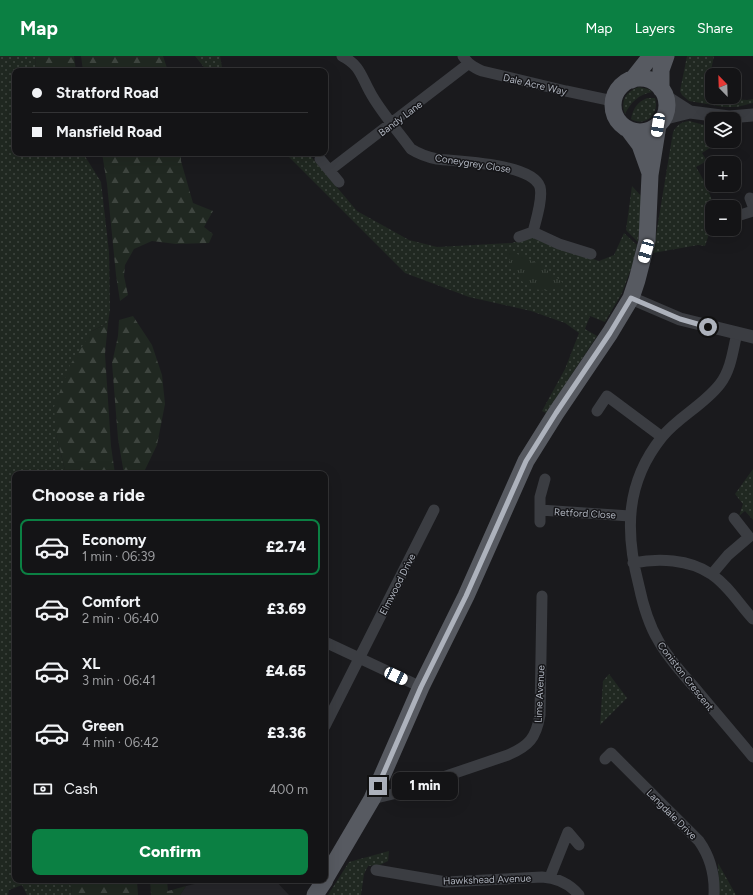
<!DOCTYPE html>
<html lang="en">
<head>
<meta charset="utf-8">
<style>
	body { margin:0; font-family:Figtree,sans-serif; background:#212123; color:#f1f3f6; height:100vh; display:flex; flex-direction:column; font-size:15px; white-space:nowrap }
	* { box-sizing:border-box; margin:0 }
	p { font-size:13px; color:#9d9ea1 }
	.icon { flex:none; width:22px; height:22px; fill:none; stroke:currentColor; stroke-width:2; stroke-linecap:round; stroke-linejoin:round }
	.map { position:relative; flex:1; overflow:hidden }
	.drawer { position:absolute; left:12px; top:415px; width:316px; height:412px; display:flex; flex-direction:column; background:#141416; border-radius:8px; box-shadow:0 4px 16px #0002,0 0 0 1px #333335 }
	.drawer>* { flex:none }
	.guide { position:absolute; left:12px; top:12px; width:316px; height:88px; border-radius:8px; box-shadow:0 4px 16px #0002,0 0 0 1px #333335; display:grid; align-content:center; height:88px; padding:0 20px; background:#141416 }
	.needle { width:26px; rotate:337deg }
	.fabs { position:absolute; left:705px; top:12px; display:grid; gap:8px }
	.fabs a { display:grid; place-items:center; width:36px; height:36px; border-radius:8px; background:#141416; box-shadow:0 4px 16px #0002,0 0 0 1px #333335; font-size:20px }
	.end { position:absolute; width:18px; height:18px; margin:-9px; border:5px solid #adb2bc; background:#111; box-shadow:0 0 0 2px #111 }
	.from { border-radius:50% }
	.bubble { position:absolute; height:28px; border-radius:8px; background:#141416; box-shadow:0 4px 16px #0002,0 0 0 1px #333335; font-size:13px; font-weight:800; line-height:28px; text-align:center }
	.car { position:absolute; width:12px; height:24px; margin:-12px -6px; border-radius:5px; box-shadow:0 0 3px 1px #0007; background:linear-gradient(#fff 24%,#345 0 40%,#fff 0 76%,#345 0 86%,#fff 0) }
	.guide b { display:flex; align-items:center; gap:14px; height:38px; font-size:15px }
	.guide b+b { border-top:1px solid #333335 }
	.guide i { width:10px; height:10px; background:#f1f3f6 }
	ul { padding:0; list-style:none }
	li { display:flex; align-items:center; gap:12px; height:56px; margin:0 8px 6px; padding:0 12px; border:2px solid transparent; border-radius:8px }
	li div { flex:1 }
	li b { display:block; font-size:15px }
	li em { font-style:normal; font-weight:800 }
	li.current { border-color:#0b8043 }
	li>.icon { width:36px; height:36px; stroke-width:1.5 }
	h2 { padding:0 20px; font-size:18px; line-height:48px }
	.pay { display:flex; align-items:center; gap:10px; height:44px; padding:0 20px; font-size:15px }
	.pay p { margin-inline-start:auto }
	.button { display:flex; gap:8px; margin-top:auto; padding:8px 20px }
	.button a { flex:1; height:46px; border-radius:8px; background:#0b8043; color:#fff; font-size:16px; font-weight:800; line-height:46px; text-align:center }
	header { display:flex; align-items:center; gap:24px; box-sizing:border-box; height:56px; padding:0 20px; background:#0b8043; color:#fff }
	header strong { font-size:19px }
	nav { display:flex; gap:22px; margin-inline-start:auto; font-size:14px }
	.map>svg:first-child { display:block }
	.built { fill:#26262a }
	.grass { fill:url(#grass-dots) }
	.forest { fill:url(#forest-firs) }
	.park { fill:url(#park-tufts) }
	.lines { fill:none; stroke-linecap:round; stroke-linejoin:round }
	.minor { stroke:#3b3d42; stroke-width:11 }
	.tertiary { stroke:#3b3d42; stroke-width:13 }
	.primary { stroke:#575a61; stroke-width:17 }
	.route { stroke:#adb2bc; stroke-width:5 }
	.labels { text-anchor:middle; stroke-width:3; stroke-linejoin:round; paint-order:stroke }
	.street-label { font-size:10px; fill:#adb2bc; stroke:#151518 }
</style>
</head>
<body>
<header>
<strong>Map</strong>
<nav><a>Map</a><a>Layers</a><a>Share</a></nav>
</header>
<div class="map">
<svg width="753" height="839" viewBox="0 0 753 839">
	<defs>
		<pattern id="grass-dots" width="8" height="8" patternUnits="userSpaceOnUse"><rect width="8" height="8" fill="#202821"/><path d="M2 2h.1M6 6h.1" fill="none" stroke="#3e453f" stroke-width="1.8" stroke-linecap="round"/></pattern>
		<pattern id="forest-firs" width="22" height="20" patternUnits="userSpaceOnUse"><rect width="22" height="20" fill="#202821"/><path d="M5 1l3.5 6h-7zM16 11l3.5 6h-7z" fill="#3e453f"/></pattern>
		<pattern id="park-tufts" width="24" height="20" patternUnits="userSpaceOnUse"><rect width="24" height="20" fill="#202821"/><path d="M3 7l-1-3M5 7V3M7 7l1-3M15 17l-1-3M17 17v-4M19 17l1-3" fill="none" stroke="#3e453f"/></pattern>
	</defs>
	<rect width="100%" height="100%" fill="#1a1a1d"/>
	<!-- built -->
	<path class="built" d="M212,824H275L289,839H180L186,830Z"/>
	<!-- grass -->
	<path class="grass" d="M0,0H36L35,15H15V97H83L101,126L109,196L110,253L108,267L92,275L56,378L66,418H15V824H70L72,839H27L22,829L9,834L8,839H0Z
		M195,0H220L222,11L225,15H207Z
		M687,0H714L708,28L712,41L747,44L753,43V47L737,51H725L689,45L682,39L680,35Z
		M639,31L648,33L652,36C638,39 631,46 625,58C620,45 626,35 639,31Z
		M647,42H655C660,57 646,72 631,63C633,53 637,46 647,42Z
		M689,65L712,71V85H721L702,97L707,105L696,111C704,125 711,136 713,151H712V169L705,190L698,189L653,197L673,76C677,69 681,66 689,65Z
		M285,97H308L357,155L409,184L437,191L512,187L530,181L599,205L614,199L624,177L637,189L632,210L622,237L605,266L590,260L585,273L597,280L546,357L542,355L565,313L579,277L565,267L531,255L469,241L405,217Z
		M632,130L642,141L638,186L626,174Z
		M753,413V464L745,455L739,460L743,448L735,438Z
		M609,618L627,642L600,669L603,625Z
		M389,795L388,805L380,809L368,810L364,818L361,839H328L349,806Z
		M718,807L736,839H719Z"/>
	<!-- forest -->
	<path class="forest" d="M36,0H74L76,15H35Z
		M81,0H163L168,15H83Z
		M102,97H181V105L193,147L213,155L204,171L213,178L209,187L176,188L152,185L134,193L125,209L124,220L128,239L120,245L116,219L107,128Z
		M133,260L152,289L162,319L165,348L157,389L143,418H124L118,383L112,307L118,280L119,264Z
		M108,267L105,298L111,390L115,418H66L56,378L54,351L70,309L92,275Z
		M70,824H137L138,839H72Z
		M150,824H167L168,835L186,830L180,839H151Z"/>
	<!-- park -->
	<path class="park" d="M507,194C531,203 546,211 565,229C533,244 513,225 507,194Z"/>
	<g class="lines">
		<!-- minor -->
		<path class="minor" d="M342,0C360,9 361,20 370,36C380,55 398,75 411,93C419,98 427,101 437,103C459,106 532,107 540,131C543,142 536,164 533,176
			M463,0C468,8 473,11 482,15L566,35L613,45
			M320,103L339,126
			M330,114L468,8
			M750,142L753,150
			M734,161L753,155
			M519,181L533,176L559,188L591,198
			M737,277C733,294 731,314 720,328C704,349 678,361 662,381C625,427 625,476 639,530C643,549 648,567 658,584C667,601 682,617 695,632C714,655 734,678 753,701
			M597,355L607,340L662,381
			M540,454L630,460
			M540,466V441L545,423
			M633,507C658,502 689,503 711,518C728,529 739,548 753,563
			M712,518L728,499L749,481L734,462
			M325,586L421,631
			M325,670L434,454
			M605,703L611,697L699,785C711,802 715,819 714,839
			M372,743L393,738L508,699C529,690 536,682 540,659L542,540
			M376,814L446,826L542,821C557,822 570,828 579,839
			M550,821L568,776L579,789"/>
		<!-- tertiary -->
		<path class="tertiary" d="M665,40L690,56
			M662,63L690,56L729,61L753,59
			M631,242L680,263L753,281"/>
		<!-- primary -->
		<path class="primary" d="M613 49a27 27 0 1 1 54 0a27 27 0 1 1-54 0Z
			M632,24L651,0
			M661,33V14L666,0
			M628,73L640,89L650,117
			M325,823L372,743L421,631L466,540L526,405L556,357L610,277L631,242L637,224L647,185L650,119L658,69
			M315,839L325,824"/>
	</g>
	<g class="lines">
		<!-- route -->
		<path class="route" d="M378,730L421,631L466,540L526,405L556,357L610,277L631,242L680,263L708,271"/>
	</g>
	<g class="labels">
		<!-- street labels -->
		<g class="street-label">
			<text transform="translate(535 28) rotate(13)" y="4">Dale Acre Way</text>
			<text transform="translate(400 62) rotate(-37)" y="4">Bandy Lane</text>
			<text transform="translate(473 107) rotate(9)" y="4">Coneygrey Close</text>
			<text transform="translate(585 457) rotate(3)" y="4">Retford Close</text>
			<text transform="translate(397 528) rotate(-63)" y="4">Elmwood Drive</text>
			<text transform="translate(686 620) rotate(52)" y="4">Coniston Crescent</text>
			<text transform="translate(539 638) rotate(-87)" y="4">Lime Avenue</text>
			<text transform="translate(672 758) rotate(45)" y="4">Langdale Drive</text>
			<text transform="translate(487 823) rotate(-2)" y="4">Hawkshead Avenue</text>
		</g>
	</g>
</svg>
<div class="fabs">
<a><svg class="needle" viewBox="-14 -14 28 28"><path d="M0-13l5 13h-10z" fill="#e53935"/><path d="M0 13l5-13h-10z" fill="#9d9ea1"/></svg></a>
<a><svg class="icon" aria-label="layers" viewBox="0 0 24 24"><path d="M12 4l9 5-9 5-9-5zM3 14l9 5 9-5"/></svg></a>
<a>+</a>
<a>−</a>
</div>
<i class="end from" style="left:708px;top:271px"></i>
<i class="end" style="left:378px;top:730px"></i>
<div class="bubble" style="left:392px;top:716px;width:66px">1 min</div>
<i class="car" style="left:658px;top:69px;rotate:189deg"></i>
<i class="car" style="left:646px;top:195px;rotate:196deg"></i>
<i class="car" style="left:396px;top:620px;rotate:115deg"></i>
<div class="guide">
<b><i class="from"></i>Stratford Road</b>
<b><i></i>Mansfield Road</b>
</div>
<section class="drawer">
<h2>Choose a ride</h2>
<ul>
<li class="current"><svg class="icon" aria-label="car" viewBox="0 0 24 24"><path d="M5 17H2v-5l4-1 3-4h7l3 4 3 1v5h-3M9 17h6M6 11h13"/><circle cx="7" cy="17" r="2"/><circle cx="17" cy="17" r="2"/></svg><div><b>Economy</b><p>1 min · 06:39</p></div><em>£2.74</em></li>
<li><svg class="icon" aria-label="car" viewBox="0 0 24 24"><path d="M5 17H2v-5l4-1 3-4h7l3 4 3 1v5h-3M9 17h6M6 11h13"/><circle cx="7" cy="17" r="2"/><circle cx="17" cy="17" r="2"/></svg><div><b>Comfort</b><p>2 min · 06:40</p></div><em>£3.69</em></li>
<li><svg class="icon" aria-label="car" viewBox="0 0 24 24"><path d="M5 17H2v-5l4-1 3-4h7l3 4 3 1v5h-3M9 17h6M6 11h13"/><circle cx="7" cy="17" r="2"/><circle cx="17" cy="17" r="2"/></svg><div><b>XL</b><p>3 min · 06:41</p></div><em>£4.65</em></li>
<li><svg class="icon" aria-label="car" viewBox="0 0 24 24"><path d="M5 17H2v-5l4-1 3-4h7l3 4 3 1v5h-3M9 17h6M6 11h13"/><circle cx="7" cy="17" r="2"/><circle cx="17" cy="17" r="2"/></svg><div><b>Green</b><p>4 min · 06:42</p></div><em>£3.36</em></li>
</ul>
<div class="pay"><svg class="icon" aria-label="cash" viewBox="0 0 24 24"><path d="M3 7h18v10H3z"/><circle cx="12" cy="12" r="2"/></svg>Cash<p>400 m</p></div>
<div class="button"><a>Confirm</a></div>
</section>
</div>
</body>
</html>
